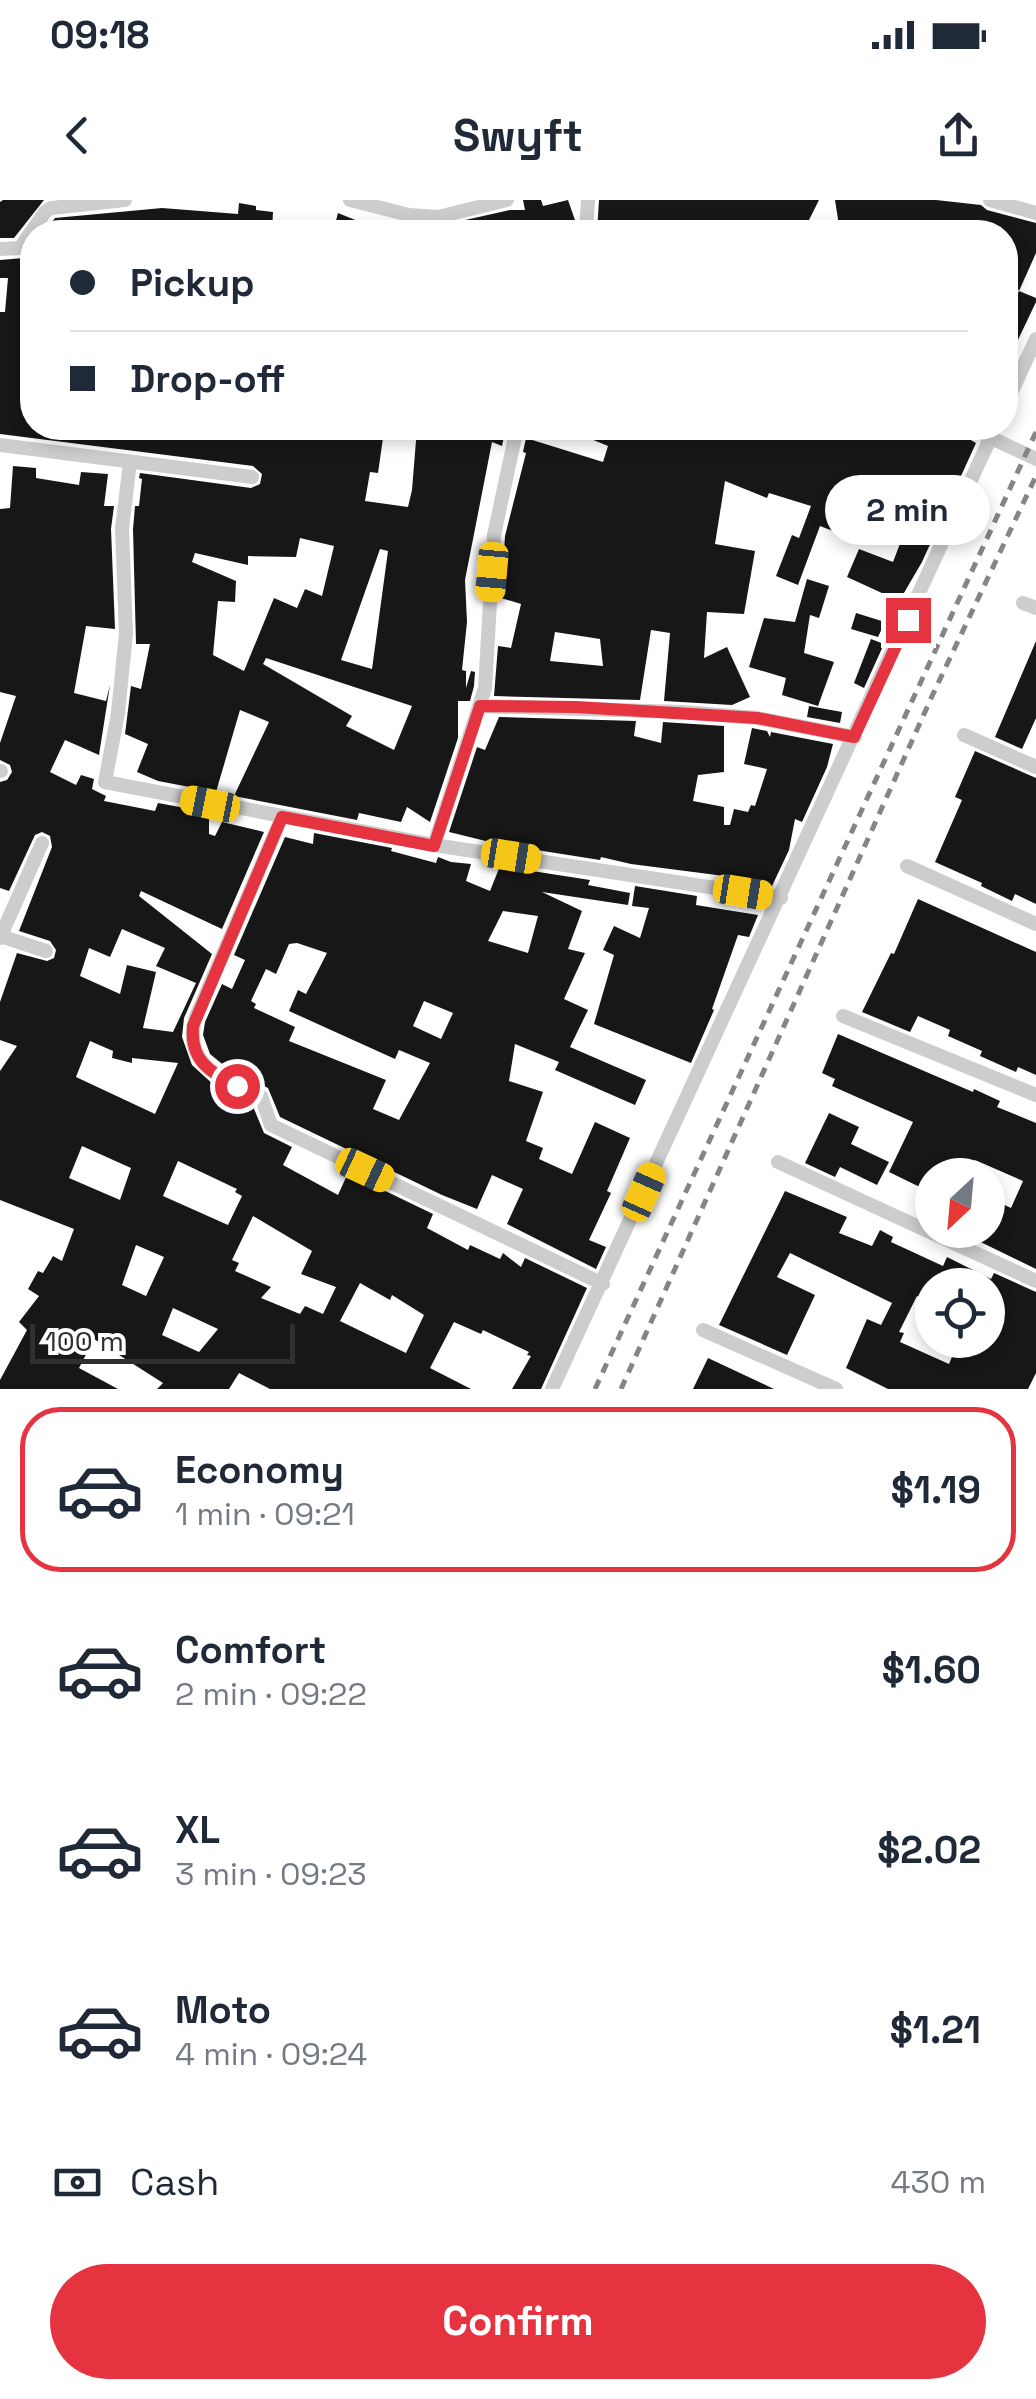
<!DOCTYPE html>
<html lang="en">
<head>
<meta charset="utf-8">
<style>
	body { margin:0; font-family:"Space Grotesk",sans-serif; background:#f6f6f7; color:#1f2937; height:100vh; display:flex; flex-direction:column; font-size:38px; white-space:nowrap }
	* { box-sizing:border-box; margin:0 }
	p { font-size:32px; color:#747a83 }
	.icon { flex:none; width:55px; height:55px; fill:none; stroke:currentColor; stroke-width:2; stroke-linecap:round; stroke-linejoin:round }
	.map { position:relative; height:1189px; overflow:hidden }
	.details { display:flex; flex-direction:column; background:#fff; flex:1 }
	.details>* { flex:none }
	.top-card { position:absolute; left:20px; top:20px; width:998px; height:220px; border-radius:40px; box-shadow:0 5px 15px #0003; display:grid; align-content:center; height:220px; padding:0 50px; background:#fff }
	.needle { width:65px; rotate:206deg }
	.fabs { position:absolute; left:915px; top:958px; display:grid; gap:20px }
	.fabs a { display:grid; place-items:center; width:90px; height:90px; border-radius:50%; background:#fff; box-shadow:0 5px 15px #0003; font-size:50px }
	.scale { position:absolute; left:30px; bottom:25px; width:265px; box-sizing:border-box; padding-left:10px; border:5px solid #303030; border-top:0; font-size:28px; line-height:35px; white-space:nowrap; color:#303030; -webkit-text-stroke:8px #fff; paint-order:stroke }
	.end { position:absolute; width:45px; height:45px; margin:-22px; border:12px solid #e53440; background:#fff; box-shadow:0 0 0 5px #fff }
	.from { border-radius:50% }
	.bubble { position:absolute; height:70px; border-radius:35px; background:#fff; box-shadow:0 5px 15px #0003; font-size:32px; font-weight:600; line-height:70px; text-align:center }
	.car { position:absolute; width:30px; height:60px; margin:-30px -15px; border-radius:12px; box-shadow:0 0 8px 2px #0007; background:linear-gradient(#f5c518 24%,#345 0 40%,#f5c518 0 76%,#345 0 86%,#f5c518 0) }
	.top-card b { display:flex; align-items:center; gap:35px; height:95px; font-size:38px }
	.top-card b+b { border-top:2px solid #e0e1e3 }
	.top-card i { width:25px; height:25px; background:#1f2937 }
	ul { padding:18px 0 0; list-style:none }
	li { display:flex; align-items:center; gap:30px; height:165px; margin:0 20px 15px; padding:0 30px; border:5px solid transparent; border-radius:40px }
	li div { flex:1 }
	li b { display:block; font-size:38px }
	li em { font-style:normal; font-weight:600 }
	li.on { border-color:#e53440 }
	li>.icon { width:90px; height:90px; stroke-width:1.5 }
	.pay { display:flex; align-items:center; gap:25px; height:110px; padding:0 50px; font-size:38px }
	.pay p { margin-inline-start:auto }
	.primary-button { display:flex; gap:20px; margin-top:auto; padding:20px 50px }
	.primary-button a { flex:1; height:115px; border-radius:60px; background:#e53440; color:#fff; font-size:40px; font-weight:600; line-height:115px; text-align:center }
	.status { display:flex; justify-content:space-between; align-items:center; height:70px; padding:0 50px; background:#fff; direction:ltr }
	.status svg { height:28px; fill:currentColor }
	header { display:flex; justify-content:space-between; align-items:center; height:130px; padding:0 50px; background:#fff; font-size:45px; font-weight:600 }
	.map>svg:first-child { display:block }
	.building { fill:#171717; fill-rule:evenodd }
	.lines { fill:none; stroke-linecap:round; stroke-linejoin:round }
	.street { stroke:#cdcdcd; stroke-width:14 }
	.rail { stroke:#858585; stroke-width:5; stroke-dasharray:10 8; stroke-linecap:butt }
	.route { stroke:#e53440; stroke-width:12 }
</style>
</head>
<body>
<div class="status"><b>09:18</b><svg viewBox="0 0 49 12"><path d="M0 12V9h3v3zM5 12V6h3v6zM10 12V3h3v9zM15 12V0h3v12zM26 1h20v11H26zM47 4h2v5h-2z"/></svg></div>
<header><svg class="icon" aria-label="back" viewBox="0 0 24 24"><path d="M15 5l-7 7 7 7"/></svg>Swyft<svg class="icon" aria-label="share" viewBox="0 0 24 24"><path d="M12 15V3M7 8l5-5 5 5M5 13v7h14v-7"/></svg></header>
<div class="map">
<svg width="1036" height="1189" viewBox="0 0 1036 1189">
	<rect width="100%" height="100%" fill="#fff"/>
	<!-- building -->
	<path class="building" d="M3,0H44L14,38H0V2Z
		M523,0H541L543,6L568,0L576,23V32H432L434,27L510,10H525Z
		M599,0H819L803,32H659L628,28V32H597Z
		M835,0H936L981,5L987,10L1036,23V53L1019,91L1005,65V32H840Z
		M239,3L256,6V10L273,12L272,32H147V26H117L118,32H44L55,18L162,8L238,14Z
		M338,13L385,32H333Z
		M32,49V228H68L89,232L91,228L185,240V232L210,233L211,228H339V231L383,238L378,273L370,272L365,301L408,307L412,290L417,228H494L505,232L502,246L492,242L465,380L467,422L462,470L466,471V488L471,471L475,472L474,486L470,501H458V538L430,622L407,607L401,622L359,613L357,620L234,596L269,522L240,510L216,592L158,581L137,572L148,544L125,534L131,486L141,489L150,444H136L133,329L135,306H139L142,279L139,278L140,273L251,288L260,284L262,274L253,266L0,234V112H5L8,78H0V60L24,58ZM300,338L334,346L322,396L305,389L297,408L274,398L244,471L213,455L218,401L235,402L236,381L192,362L195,353L248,365V356L296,357ZM380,349L388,351L372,469L341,460ZM266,458L412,506L394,550L346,526L352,516L263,464Z
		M1019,91L1036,98V102L1005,167V120Z
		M564,228H863L882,234L885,228H960L962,235L976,243L922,362L901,398L897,396L895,399L847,377L859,349L893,362L911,315L879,296L856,340L820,326L798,385L776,376L792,335L799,338L811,306L769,293L767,298L725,281L715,344L755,351L744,414L707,412L704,458L727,447L750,497L732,505L664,501L670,433L651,430L640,500L494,496L498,446L511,448L521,404L501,398L505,336L526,253L523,252L526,238L603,262L608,246ZM555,432L600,439L603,466L550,461Z
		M13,266L36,268V278L79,285L81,272L108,274L104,306H114L111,329L115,429L86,426L74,493L106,501L110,485L99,555L65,540L50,572L76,585L81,575L94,579L92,589L106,596L104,601L155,611L158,603L201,611L200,616L209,618V634L215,636L222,622L264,632L222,729L141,691L139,696L212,754L184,818L182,837L192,865L215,886L252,904L264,933L292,947L283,965L338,995L348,973L433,1014L427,1028L468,1050L470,1045L500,1059L503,1053L521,1067L525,1058L587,1088L541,1189H512L531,1156L527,1155L529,1152L483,1130L481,1134L454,1122L430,1168L471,1189H270L239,1173L229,1189H157L163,1183L94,1139L79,1168L118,1189H0V1180L27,1130L19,1122L39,1096L28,1089L38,1071L43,1073L53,1056L62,1061L74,1029L0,1000V871L17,846L0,840V802L17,753L47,761L54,758L56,750L50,741L19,731L52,647L50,636L42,632L35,635L9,691L0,688V582L7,580L12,572L10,565L0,560V543L16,496L0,492V309L10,308ZM122,729L165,748L156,766L196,783L173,832L143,828L156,772L127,765L120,794L80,776L89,748L110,757ZM90,841L113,851L112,858L132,863V858L178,863L155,914L76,877ZM82,946L131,968L120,1000L69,978ZM178,961L237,989L235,992L242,996L228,1025L163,996ZM253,1016L312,1051L301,1074L336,1087L323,1114L305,1106L300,1114L261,1098L271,1087L235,1071L239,1063L232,1060ZM136,1045L164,1057L146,1096L122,1085ZM360,1083L390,1100L392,1095L424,1115L406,1153L340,1121ZM173,1108L218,1129L199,1152L162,1135Z
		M807,379L829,386L819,418L810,415L804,453L834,462L818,506L782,495L786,478L749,467L764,418L795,422Z
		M856,413L885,422L878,437L851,429Z
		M871,439L884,444L864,488L854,483Z
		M1036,441V518L1022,549L995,537Z
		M809,506L842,512L840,523L807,517Z
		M499,517L636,521L634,536L661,543L663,522L724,526V572L698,575L693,601L724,607V625H730L734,609L748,612L751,605L755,606L767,569L744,564L752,528L767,531L770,537L771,532L833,544L827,567L802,622L795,619L789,650L772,686L739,681L740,678L631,664L601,657L600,660L498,644L449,632L477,547L485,550Z
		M975,551L1036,578V704L1015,694L1012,701L981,686L982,683L935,662L962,600L955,597Z
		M314,633L392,648L391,651L436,663L438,657L451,662L471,664L466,681L490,691L500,666L590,680L588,685L630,693L628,705L542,692L582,711L568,749L585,753L564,799L588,810L570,847L646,880L635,905L555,870L559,862L515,844L509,881L543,892L526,941L543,948L539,959L572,974L595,922L630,938L607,991L611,993L589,1040L606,1047L596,1069L507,1024L523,989L492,975L477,1009L442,995L280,917L268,888L227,868L210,854L203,835L205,822L222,784L232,789L245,760L234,755L285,637L313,644ZM503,711L538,716L528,753L488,741ZM297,743L327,753L306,794L298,790L289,811L395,859L399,850L430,863L399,920L373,909L386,880L289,841L295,827L254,808L256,804L251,801L266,769L276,774L289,744ZM424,801L453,813L441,839L413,826Z
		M635,686L697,696L696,705L758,715L749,737L738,735L712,809L714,810L691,863L594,824L614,755L603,750L614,726L640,738L649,708L632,706Z
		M918,699L1036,752V875L1018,867L1016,872L980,856L982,851L948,836L950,830L918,816L910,832L862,812L891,753L894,754Z
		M838,834L973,892L974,889L1000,901L997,907L1036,923V1069L956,1030H988V997L1011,1008L1023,981L975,960L968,975H932V1022L918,1015L928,991L889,972L913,922L832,886L835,879L822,873Z
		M829,913L859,927L851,944L889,962L877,985L840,967L835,977L805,963Z
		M785,991L847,1017L839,1033L872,1046L880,1030L893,1037L891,1042L943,1066L947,1057L991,1079L994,1073L1036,1092V1173L1028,1189H888L846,1168L867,1119L881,1125L892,1103L790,1053L777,1077L815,1095L787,1155L719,1125ZM932,1085H988V1140H959L949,1164L900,1142L904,1133L899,1132L917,1096L932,1104Z
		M708,1158L774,1189H693Z"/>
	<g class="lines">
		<!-- street -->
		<path class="street" d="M350,0L409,15L438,17L507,0
			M990,0L1036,13
			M586,32L588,0
			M0,49L20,48L45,12L51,8L125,0
			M1005,206L1036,139
			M970,228L1036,259
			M0,245L252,277
			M130,262L122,329L126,433L118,513L105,582L434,645L485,488L494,335L517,228
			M1023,403L1036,408
			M480,506L683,512L757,518L855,537
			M964,535L1036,567
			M0,571H1
			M282,617L195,819C182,867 226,880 261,896L271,925L603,1084
			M434,645L781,698
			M907,666L1036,724
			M0,736L46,751
			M0,738L42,643
			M843,816L1036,895
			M778,962L1036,1081
			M703,1130L836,1189
			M552,1189L995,228"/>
		<!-- rail -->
		<path class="rail" d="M595,1189L1036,232
			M621,1189L933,494L1036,276"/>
	</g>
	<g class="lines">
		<!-- route -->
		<path class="route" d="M237,886C209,872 190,860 193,826L282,617L434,646L480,506L576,507L757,518L854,537L908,420"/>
	</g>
</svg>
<div class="fabs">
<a><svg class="needle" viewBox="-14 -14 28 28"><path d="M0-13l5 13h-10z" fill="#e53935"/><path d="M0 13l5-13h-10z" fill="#747a83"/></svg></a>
<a><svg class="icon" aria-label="locate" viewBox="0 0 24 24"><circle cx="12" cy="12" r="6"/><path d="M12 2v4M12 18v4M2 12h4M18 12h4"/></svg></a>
</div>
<div class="scale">100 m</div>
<i class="end from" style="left:237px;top:886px"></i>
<i class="end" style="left:908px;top:420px"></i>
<div class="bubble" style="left:825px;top:275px;width:165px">2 min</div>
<i class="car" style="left:492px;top:372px;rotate:185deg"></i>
<i class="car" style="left:210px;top:604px;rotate:281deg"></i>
<i class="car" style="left:511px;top:656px;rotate:99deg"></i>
<i class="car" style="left:743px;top:692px;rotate:99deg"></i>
<i class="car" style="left:365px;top:970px;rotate:115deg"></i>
<i class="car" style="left:644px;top:992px;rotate:24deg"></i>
<div class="top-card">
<b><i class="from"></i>Pickup</b>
<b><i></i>Drop-off</b>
</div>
</div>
<section class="details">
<ul>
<li class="on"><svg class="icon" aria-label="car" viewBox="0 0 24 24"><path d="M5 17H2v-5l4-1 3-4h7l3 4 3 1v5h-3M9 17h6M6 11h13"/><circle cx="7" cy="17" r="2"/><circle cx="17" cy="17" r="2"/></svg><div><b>Economy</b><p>1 min · 09:21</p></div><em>$1.19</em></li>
<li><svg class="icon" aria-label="car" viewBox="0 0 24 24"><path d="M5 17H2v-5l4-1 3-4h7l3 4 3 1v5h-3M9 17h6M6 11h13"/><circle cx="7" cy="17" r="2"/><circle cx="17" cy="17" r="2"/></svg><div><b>Comfort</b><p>2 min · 09:22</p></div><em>$1.60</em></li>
<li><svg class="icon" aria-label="car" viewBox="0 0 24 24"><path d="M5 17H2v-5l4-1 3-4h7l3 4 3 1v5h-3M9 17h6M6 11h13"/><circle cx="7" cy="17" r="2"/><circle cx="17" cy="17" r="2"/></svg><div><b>XL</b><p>3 min · 09:23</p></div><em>$2.02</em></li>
<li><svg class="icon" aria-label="car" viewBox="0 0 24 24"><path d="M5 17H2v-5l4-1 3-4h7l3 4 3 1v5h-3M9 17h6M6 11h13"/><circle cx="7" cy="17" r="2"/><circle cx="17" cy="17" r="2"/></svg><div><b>Moto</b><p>4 min · 09:24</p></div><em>$1.21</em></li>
</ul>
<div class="pay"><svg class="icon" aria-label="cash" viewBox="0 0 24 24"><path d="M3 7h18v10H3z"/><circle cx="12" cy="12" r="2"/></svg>Cash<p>430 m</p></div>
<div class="primary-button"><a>Confirm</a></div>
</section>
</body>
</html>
